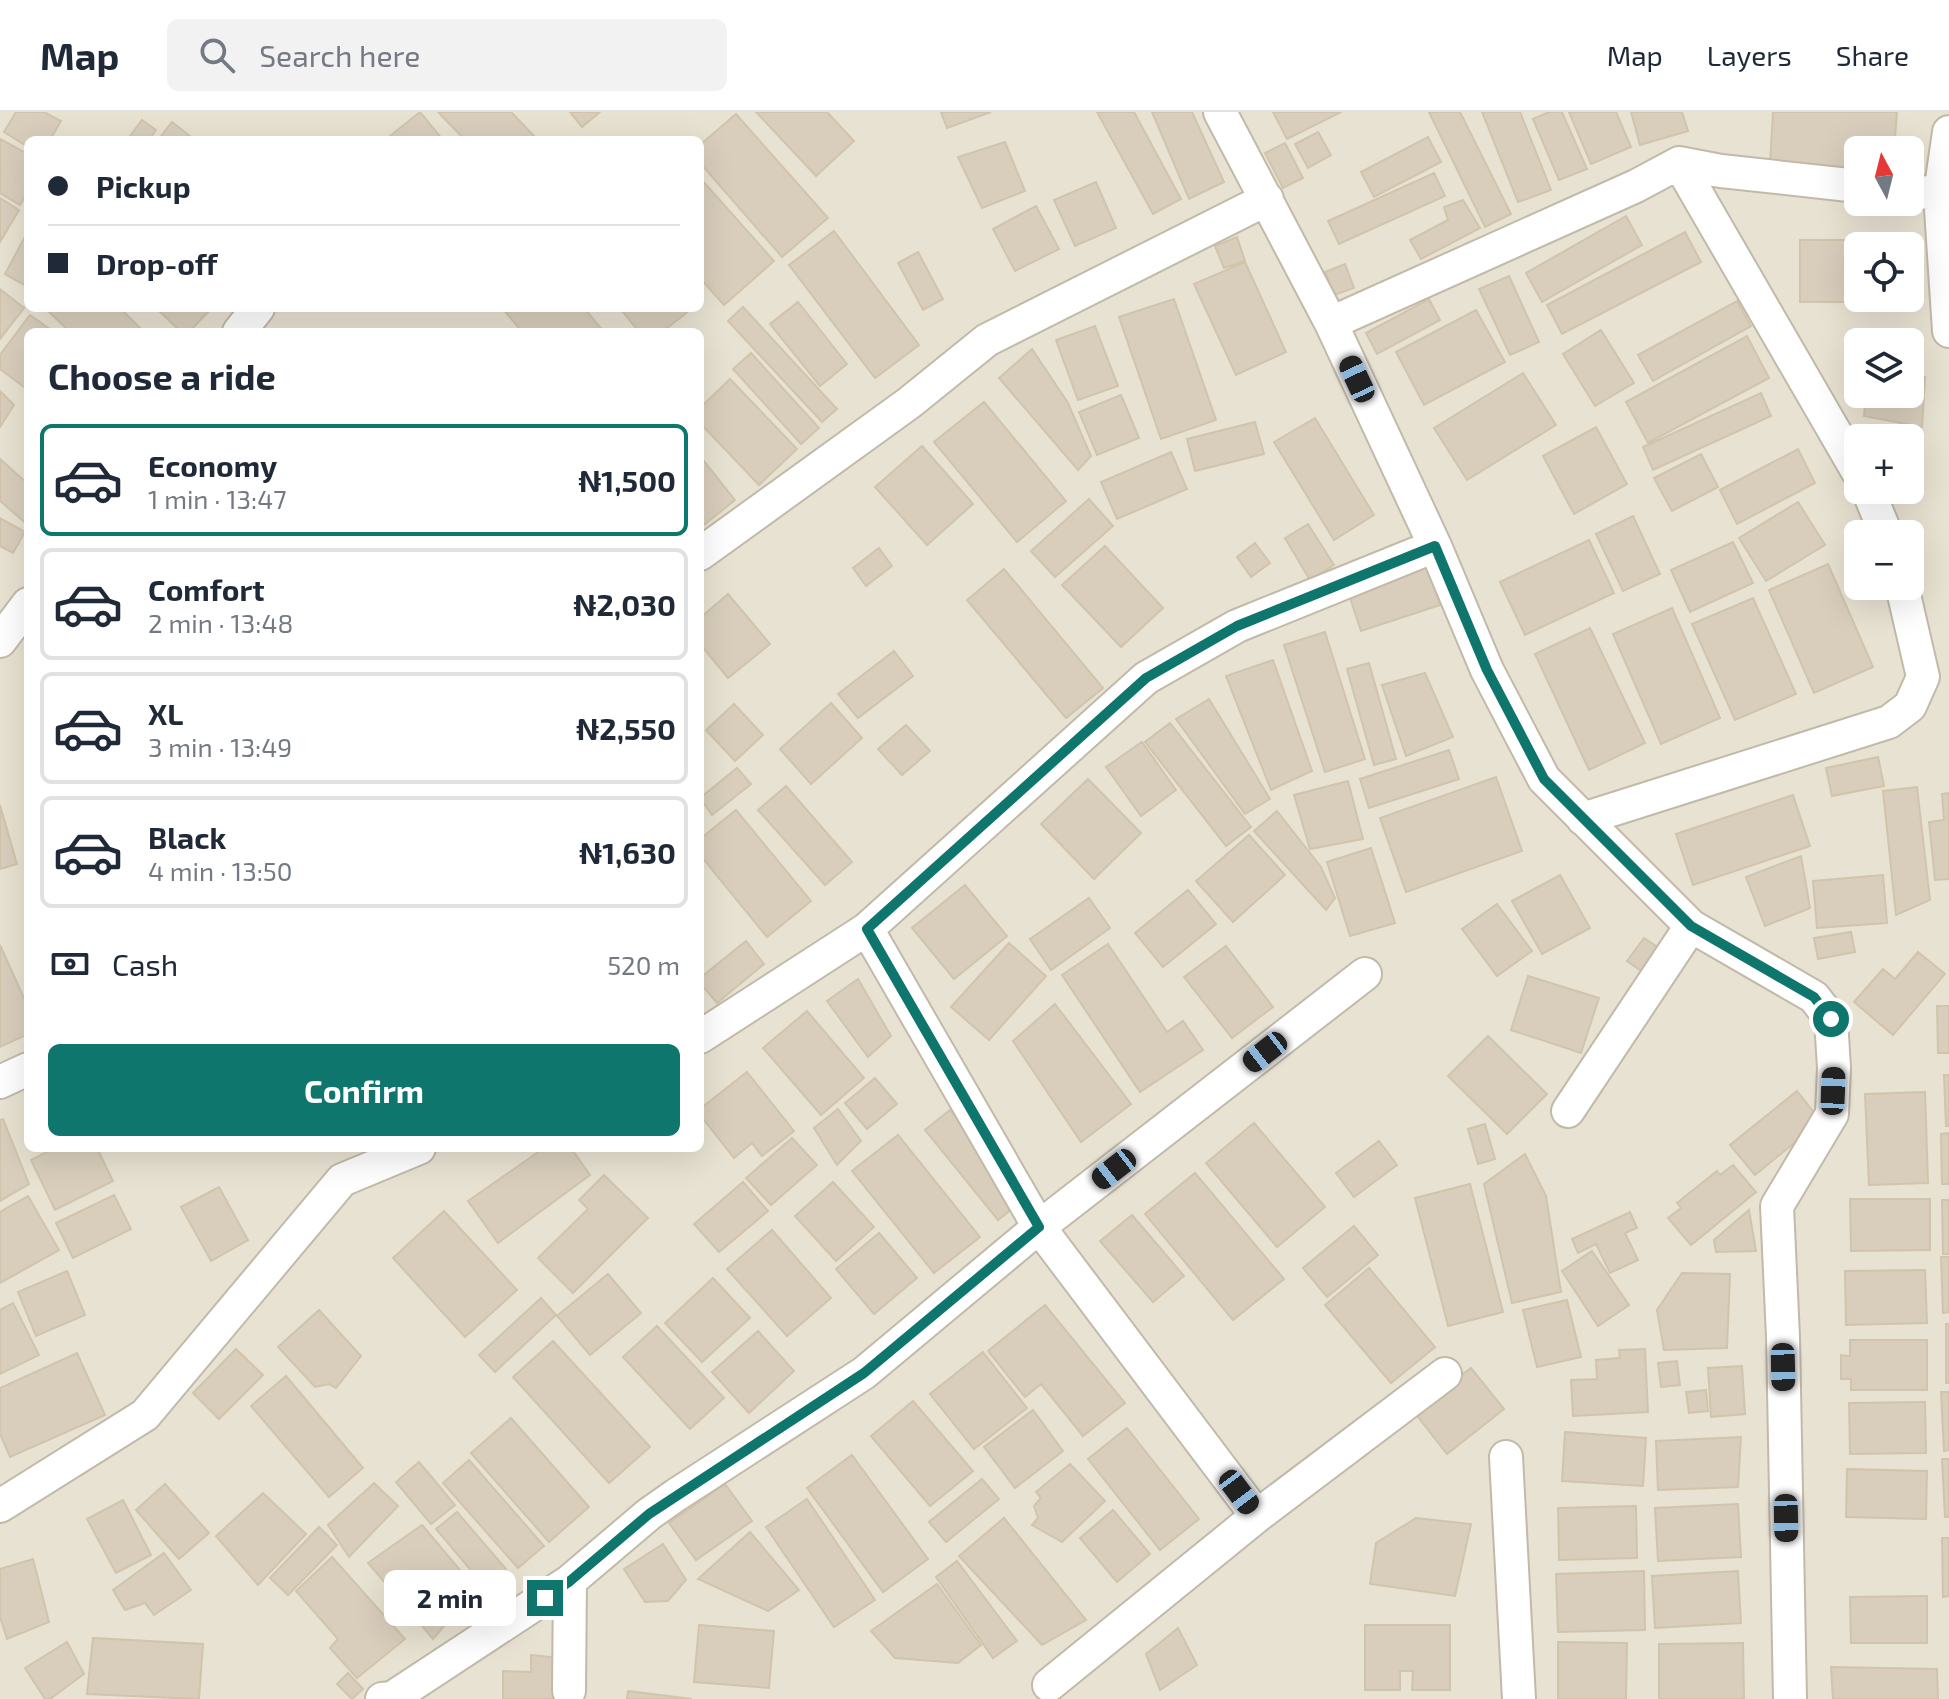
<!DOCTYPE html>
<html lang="en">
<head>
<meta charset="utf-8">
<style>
	body { margin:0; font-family:"Exo 2",sans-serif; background:#f2f2f3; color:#1f2937; height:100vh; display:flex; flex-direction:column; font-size:30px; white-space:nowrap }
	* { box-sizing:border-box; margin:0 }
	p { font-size:26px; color:#747a83 }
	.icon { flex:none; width:44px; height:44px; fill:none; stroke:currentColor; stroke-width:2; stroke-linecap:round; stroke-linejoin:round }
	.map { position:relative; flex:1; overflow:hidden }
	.panel { position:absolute; left:24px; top:216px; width:680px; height:824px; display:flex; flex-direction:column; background:#fff; border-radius:12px; box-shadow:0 8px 32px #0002 }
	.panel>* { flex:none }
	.guide { position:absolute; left:24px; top:24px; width:680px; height:176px; border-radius:12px; box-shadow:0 8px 32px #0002; display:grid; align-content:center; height:176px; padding:0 24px; background:#fff }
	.needle { width:52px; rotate:353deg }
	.buttons { position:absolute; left:1844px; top:24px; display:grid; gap:16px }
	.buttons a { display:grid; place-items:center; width:80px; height:80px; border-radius:12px; background:#fff; box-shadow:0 8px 32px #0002; font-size:40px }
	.end { position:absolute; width:36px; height:36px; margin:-18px; border:10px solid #0f766e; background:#fff; box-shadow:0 0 0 4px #fff }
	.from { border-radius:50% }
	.bubble { position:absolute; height:56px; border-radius:12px; background:#fff; box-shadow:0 8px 32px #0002; font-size:26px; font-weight:700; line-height:56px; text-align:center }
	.car { position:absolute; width:24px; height:48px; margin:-24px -12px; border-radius:10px; box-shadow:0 0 6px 2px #0007; background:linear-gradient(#222 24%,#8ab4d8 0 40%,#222 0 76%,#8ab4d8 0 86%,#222 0) }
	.guide b { display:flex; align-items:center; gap:28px; height:76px; font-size:30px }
	.guide b+b { border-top:2px solid #e0e1e3 }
	.guide i { width:20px; height:20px; background:#1f2937 }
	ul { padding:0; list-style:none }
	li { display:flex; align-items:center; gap:24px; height:112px; margin:0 16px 12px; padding:0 8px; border:4px solid #e0e1e3; border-radius:12px }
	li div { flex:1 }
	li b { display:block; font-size:30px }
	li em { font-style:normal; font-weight:700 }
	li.on { border-color:#0f766e }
	li>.icon { width:72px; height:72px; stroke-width:1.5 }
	h2 { padding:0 24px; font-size:36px; line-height:96px }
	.pay { display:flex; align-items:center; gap:20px; height:88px; padding:0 24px; font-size:30px }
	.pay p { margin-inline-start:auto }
	.action { display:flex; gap:16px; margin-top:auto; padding:16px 24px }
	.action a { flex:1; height:92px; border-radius:12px; background:#0f766e; color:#fff; font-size:32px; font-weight:700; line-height:92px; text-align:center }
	header { display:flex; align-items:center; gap:48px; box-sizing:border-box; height:112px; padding:0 40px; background:#fff; border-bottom:2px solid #e0e1e3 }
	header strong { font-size:38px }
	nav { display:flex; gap:44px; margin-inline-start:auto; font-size:28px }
	.search { width:560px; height:72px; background:#f2f2f3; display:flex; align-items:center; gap:20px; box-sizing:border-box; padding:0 28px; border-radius:12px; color:#747a83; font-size:30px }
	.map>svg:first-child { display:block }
	.residential { fill:#e8e2d2; fill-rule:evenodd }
	.building { fill:#d9cebc; stroke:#d1c4ac; stroke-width:2 }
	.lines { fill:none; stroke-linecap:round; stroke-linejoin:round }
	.street-casing { stroke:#c2baa9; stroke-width:36 }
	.street { stroke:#fff; stroke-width:32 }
	.route { stroke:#0f766e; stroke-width:10 }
</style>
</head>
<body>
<header>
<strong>Map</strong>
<div class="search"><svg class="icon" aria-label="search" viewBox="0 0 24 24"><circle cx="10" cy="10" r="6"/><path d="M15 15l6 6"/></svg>Search here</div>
<nav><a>Map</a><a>Layers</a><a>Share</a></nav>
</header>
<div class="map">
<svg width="1949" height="1587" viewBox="0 0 1949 1587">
	<rect width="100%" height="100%" fill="#f3efe4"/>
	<!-- residential -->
	<path class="residential" d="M0,0H1949V1587H0ZM28,28H700V196H28ZM1858,38H1910V90H1858ZM1858,134H1910V186H1858ZM28,220H700V1036H28ZM1858,230H1910V282H1858ZM1858,326H1910V378H1858ZM1858,422H1910V474H1858Z"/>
	<!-- building -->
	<path class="building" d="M16,0H44L61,9L50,28H28V35L4,20Z
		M420,0L443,28H385Z
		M438,0H511L538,28H465Z
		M570,0H600L582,15Z
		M756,0H827L854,29L816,64Z
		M941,0H991L947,16Z
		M1097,0H1134L1181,87L1153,102Z
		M1152,0H1192L1224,70L1189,87Z
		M1273,0H1341L1287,27Z
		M1429,0H1460L1511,102L1485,115Z
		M1482,0H1520L1551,78L1518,90Z
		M1549,0H1562L1587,57L1559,68L1533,7Z
		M1569,0H1616L1631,35L1591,52Z
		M1631,0H1682L1688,19L1640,33Z
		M1773,0H1897L1894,38H1858V56L1770,51Z
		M736,2L828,106L782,145L700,51V33Z
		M142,8L156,18L149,28H130L128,27Z
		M172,10L195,28H158Z
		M1318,20L1331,43L1308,56L1295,32Z
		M1428,25L1441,50L1374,85L1361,60Z
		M0,27L28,42V79L20,93L0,81Z
		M1005,30L1025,79L982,96L958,45Z
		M1285,31L1303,66L1283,76L1265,41Z
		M1434,61L1445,84L1339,132L1328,109Z
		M700,66L774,149L724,193L700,166Z
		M1096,70L1116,116L1075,134L1054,88Z
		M0,86L19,98L0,130Z
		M1463,88L1480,116L1421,147L1410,128L1448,108L1444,95Z
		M1036,94L1059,137L1015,159L993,117Z
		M1626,104L1642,133L1542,190L1526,161Z
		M28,119V175L5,162Z
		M834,119L919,233L875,266L789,153Z
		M1685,120L1701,150L1562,222L1547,193Z
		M1237,125L1245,149L1224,156L1215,134Z
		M1800,128H1900V134H1858V186H1900L1901,190H1800Z
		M918,140L943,187L923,198L898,151Z
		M1245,150L1286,240L1236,263L1194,172Z
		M1345,152L1354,176L1334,183L1325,160Z
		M1509,164L1539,230L1510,243L1479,177Z
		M0,177L24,196L0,227Z
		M1174,187L1216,308L1161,327L1119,205Z
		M1429,187L1440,208L1377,242L1366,221Z
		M1737,189L1751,214L1653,269L1638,243Z
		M798,190L847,252L820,274L770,212Z
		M743,195L837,297L822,310L728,209Z
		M45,196H120L144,220H70Z
		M156,196H212L189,220H181Z
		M584,196L604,220H522L503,197Z
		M620,196H689L690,198L662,220H639Z
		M1476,198L1505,250L1424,293L1396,240Z
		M30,203L54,220H28V278L0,257V243Z
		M1095,214L1118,274L1078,288L1056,228Z
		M1601,218L1634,271L1595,294L1563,242Z
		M1747,224L1769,266L1648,331L1626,290Z
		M1032,237L1068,291L1091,344L1078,358L999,266Z
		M751,241L819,316L801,332L733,257Z
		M1523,261L1556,313L1467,368L1434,316Z
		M1910,262L1925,265L1922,315L1864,304L1866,282H1910Z
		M730,267L797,337L759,373L700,311V296Z
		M0,279L14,293L0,315Z
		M1761,281L1771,304L1653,358L1643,335Z
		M1121,283L1139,326L1097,343L1079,300Z
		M984,290L1066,389L1017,430L934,330Z
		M1315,306L1374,403L1334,428L1274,330Z
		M1255,310L1264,342L1195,359L1187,327Z
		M1596,315L1627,372L1574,402L1543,344Z
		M922,334L973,392L927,433L875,375Z
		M1798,337L1815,371L1737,412L1720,378Z
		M1171,340L1187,377L1117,407L1101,370Z
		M1701,342L1718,375L1672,399L1654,366Z
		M700,344L735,388L700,416Z
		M0,347L28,372V413L0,389Z
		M1089,387L1113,414L1055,465L1031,439Z
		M1798,390L1825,433L1766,469L1739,426Z
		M1633,404L1660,462L1623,479L1596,422Z
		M0,406L25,420L13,441L0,434Z
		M1308,412L1334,453L1310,468L1285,426Z
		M1589,428L1614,481L1525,523L1500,470Z
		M1733,430L1753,471L1690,500L1671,458Z
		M1255,431L1270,451L1251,465L1237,445Z
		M1105,434L1163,496L1121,535L1062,473Z
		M879,436L892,454L866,474L853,456Z
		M1828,452L1873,555L1814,581L1769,478Z
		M1427,454L1440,493L1361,519L1348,480Z
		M1004,457L1103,576L1066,606L967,488Z
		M728,482L770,532L728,566L700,532V506Z
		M1753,486L1796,582L1735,608L1692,512Z
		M1672,496L1720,606L1661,632L1613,522Z
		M1590,516L1645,631L1589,658L1535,542Z
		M1325,520L1365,647L1325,660L1284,533Z
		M894,539L913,564L858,606L838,582Z
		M1273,548L1312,659L1271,678L1226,564Z
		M1369,551L1396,647L1374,653L1347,557Z
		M1425,561L1453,625L1406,644L1382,573Z
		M1209,587L1270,687L1245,702L1176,607Z
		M831,591L862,626L811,672L780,637Z
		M734,592L763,623L735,649L706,618Z
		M1170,611L1251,715L1226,734L1145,630Z
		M906,613L930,639L902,663L878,637Z
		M1142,630L1176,678L1141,704L1106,655Z
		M1449,638L1459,667L1369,696L1360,667Z
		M1878,645L1884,674L1832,684L1826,656Z
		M737,656L751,672L712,703L700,686Z
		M1496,665L1522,739L1406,780L1380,706Z
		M1088,667L1141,721L1094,767L1041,712Z
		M1348,669L1363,727L1310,737L1294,683Z
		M786,674L852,750L825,773L758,698Z
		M1917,675L1930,788L1896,803L1883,679Z
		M1949,681V767L1935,768L1929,710L1944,708L1942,682Z
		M1793,683L1810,734L1693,773L1676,722Z
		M0,693L17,752L0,757Z
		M736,698L811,789L767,825L700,743V727Z
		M1277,699L1321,755L1335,786L1326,798L1254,719Z
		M1249,723L1285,763L1233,810L1196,769Z
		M1371,736L1395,811L1350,824L1327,750Z
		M1801,744L1810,796L1765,814L1746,765Z
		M1560,763L1590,816L1542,842L1512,789Z
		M1883,763L1887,811L1817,816L1813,769Z
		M965,773L1007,824L954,867L912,816Z
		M1188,778L1216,812L1163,855L1135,821Z
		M1089,786L1110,816L1051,858L1030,827Z
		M1497,792L1532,839L1497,864L1462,817Z
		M1851,820L1855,840L1818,847L1814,826Z
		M1644,826L1659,836L1641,859L1627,849Z
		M746,829L764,852L717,891L700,871V866Z
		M1009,831L1046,864L989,928L951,895Z
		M1108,832L1167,920L1183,909L1203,938L1140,980L1062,863Z
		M0,833L28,895V922L0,935Z
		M1226,834L1273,895L1232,926L1184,865Z
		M1918,840L1945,862L1893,923L1854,890L1883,857L1895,867Z
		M1528,864L1599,886L1581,941L1511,918Z
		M858,867L891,924L868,945L827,889Z
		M1055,892L1131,992L1081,1030L1013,929Z
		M1937,894H1949V941H1938Z
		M807,899L864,966L821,1003L763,936Z
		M1488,924L1547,982L1507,1022L1448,964Z
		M747,960L794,1019L762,1044L752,1031L734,1046L700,1003V997Z
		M1944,963H1949V1014H1946Z
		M875,966L897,992L867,1017L845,991Z
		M1797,979L1821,1009L1755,1063L1730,1033Z
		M1925,980L1928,1071L1869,1073L1865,982Z
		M838,997L861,1029L837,1053L814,1016Z
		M950,998L1023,1088L998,1108L925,1018Z
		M3,1007L29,1072L0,1089V1008Z
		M1254,1011L1325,1095L1277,1135L1206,1051Z
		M1485,1012L1495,1047L1478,1052L1468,1017Z
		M1949,1021V1072H1942L1941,1022Z
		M898,1023L980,1125L934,1161L852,1059Z
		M792,1026L817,1053L771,1093L746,1066Z
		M1379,1029L1397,1053L1354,1085L1336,1061Z
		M55,1036H97L113,1069L55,1098L31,1048Z
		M544,1036H571L590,1063L498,1131L468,1089Z
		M1525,1042L1546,1084L1561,1180L1512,1191L1484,1072Z
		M1733,1053L1756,1080L1691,1133L1668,1106L1681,1096L1677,1091L1717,1059L1720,1063Z
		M1195,1061L1284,1167L1233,1208L1145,1102Z
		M604,1063L648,1106L573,1181L538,1146L588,1097L579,1088Z
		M743,1070L768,1099L719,1140L694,1112Z
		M833,1070L874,1115L836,1149L795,1104Z
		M1470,1072L1503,1200L1448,1214L1415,1086Z
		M219,1075L248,1128L211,1149L181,1095Z
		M114,1083L131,1117L73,1146L56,1111Z
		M28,1084L59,1138L0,1171V1100Z
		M1850,1087H1930V1138L1851,1139Z
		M1942,1088H1949V1142H1943Z
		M1749,1098L1756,1139L1716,1140L1714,1128Z
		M444,1099L517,1178L465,1225L393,1146Z
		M1630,1100L1637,1116L1625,1121L1638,1148L1610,1161L1596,1132L1578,1141L1572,1127Z
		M1132,1103L1184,1164L1153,1190L1100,1129Z
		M1354,1114L1378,1143L1327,1185L1303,1156Z
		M772,1118L831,1186L787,1224L727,1157Z
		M879,1121L917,1166L874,1202L836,1157Z
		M1592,1139L1629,1193L1598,1214L1562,1159Z
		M1941,1145H1949V1200L1943,1201Z
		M1369,1156L1435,1235L1391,1271L1325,1193Z
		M1925,1158L1927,1211L1846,1213L1845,1159Z
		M67,1159L85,1203L36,1224L18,1180Z
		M1682,1161L1730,1162L1727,1236L1664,1238L1657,1198Z
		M608,1162L641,1201L590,1243L557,1204Z
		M713,1166L750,1206L702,1250L665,1211Z
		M541,1186L556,1203L495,1260L479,1243Z
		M1567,1188L1581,1245L1537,1255L1523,1198Z
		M13,1191L39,1243L0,1262V1198Z
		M1045,1193L1125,1291L1083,1324L1041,1272L1025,1285L988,1239Z
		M319,1198L361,1244L336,1276L329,1272L315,1275L278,1235Z
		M1946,1212H1949V1271H1946Z
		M657,1214L724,1286L690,1317L623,1245Z
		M758,1219L794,1259L749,1301L712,1260Z
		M1850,1228H1927V1278H1851V1267H1841V1243L1850,1244Z
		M553,1229L650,1335L609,1371L513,1265Z
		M236,1237L263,1263L219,1307L193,1281Z
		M1645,1237L1648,1300L1573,1304L1571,1268L1597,1267L1596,1248L1620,1246L1619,1238Z
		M983,1240L1027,1296L974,1337L930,1282Z
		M77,1241L105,1303L10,1345L0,1322V1276Z
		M1677,1249L1680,1273L1661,1275L1658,1251Z
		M1742,1254L1745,1302L1711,1305L1708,1256Z
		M1471,1256L1504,1297L1447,1342L1414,1300Z
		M286,1264L363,1356L329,1385L251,1294Z
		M1706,1278L1708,1299L1689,1301L1686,1280Z
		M1941,1280H1949V1338L1944,1339Z
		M913,1289L973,1359L930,1394L871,1324Z
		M1925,1290L1926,1341L1850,1342L1849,1291Z
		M1033,1298L1063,1339L1015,1376L984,1335Z
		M511,1306L589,1395L549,1430L471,1341Z
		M1127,1316L1199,1407L1160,1438L1088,1347Z
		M1565,1320L1646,1326L1643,1374L1562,1369Z
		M1741,1325L1738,1375L1658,1378L1656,1329Z
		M852,1343L928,1447L883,1480L807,1376Z
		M1942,1347H1949V1405H1945Z
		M469,1348L544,1434L518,1456L443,1371Z
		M419,1350L455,1393L431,1412L396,1370Z
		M1070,1352L1105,1389L1062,1430L1032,1413L1038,1406L1034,1394L1041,1386L1036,1380Z
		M1847,1357L1927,1359L1926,1407L1846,1405Z
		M982,1367L999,1387L946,1430L929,1410Z
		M374,1371L398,1394L349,1445L328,1413Z
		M165,1372L209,1421L179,1447L136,1398Z
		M725,1372L752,1409L696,1448L669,1411Z
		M263,1381L306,1422L258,1473L216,1424Z
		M807,1387L875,1488L834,1515L766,1415Z
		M123,1388L151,1443L116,1461L87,1407Z
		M1738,1392L1741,1445L1658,1449L1655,1396Z
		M1636,1394L1637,1446L1559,1448L1558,1396Z
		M1113,1398L1150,1442L1117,1470L1080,1426Z
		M457,1400L506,1457L485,1475L436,1417Z
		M1004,1406L1086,1508L1042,1533L959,1444Z
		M1416,1406L1471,1412L1455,1484L1370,1472L1376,1431Z
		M422,1413L476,1477L433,1527L368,1451Z
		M319,1415L337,1433L288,1483L270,1466Z
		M750,1420L799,1478L768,1499L698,1467Z
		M1942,1426H1949V1484L1943,1485Z
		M663,1432L686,1468L668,1489L645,1490L624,1457Z
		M164,1441L191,1478L154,1503L145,1491L125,1498L113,1478Z
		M332,1445L405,1527L357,1566L330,1536L338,1527L296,1479Z
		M33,1447L49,1510L7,1527L0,1505V1457Z
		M957,1449L1017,1529L993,1546L936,1465Z
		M1644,1459L1645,1518L1558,1520L1556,1462Z
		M1738,1459L1741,1511L1655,1516L1652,1464Z
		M937,1472L981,1533L958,1551L895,1546L871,1519Z
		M481,1484L497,1499L482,1519L465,1504Z
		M1927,1484V1531H1851L1850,1485Z
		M699,1513L774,1519L769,1576L694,1570Z
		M1365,1513H1450V1578H1412L1413,1559H1400V1578H1365Z
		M1178,1516L1197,1553L1160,1578L1146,1542Z
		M93,1526L203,1532L199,1587L87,1582Z
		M67,1530L84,1562L50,1587H45L25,1556Z
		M1558,1530L1627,1531L1626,1587H1558Z
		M1743,1531L1744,1587H1659V1532Z
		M531,1543L559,1546L558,1587H503V1559L531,1560Z
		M1831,1555L1937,1557L1938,1587H1833Z
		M348,1561L363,1577L352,1587L337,1572Z
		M628,1579L692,1587H627Z"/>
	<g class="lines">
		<defs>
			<path id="street" d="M1220,0L1331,211L1435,434L1487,558L1544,667L1691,814L1814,885L1831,907L1834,956L1832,1002L1777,1094L1783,1225L1790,1587
				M1949,20L1940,82L1949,219
				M1679,51L1858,360
				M1910,79L1940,82
				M1331,211L1636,74L1679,51L1721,59L1858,74
				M239,220L258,196
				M1868,378L1886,422
				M700,442L909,291L987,228L1267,87
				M0,529L28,492
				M1583,707L1889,610L1910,594L1923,565L1902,474
				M867,817L1039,1115L1257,1404
				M700,925L867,817L1146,566L1237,514L1435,434
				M0,970L28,957
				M1568,999L1691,814
				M1506,1345L1519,1587
				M0,1394L145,1303L342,1068L419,1036
				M1049,1573L1257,1404L1445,1262
				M569,1579L570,1469
				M382,1587L392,1586L570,1469L649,1402L676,1383L864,1261L1039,1115L1365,862"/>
		</defs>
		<!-- street casing -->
		<use href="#street" class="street-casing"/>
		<!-- street -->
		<use href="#street" class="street"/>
	</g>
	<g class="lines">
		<!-- route -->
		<path class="route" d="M545,1486L570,1469L649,1402L864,1261L1039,1115L867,817L1146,566L1237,514L1435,434L1487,558L1544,667L1691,814L1814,885L1831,907"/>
	</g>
</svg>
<div class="buttons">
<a><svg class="needle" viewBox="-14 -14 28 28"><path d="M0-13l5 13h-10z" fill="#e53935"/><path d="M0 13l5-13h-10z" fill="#747a83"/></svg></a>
<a><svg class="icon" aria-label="locate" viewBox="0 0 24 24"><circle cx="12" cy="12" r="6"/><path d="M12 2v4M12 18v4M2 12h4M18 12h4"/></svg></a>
<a><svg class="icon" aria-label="layers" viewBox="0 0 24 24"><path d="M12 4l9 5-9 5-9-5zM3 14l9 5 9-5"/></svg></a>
<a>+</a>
<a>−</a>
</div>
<i class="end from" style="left:1831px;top:907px"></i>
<i class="end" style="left:545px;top:1486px"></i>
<div class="bubble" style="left:384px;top:1458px;width:132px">2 min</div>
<i class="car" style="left:1357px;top:267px;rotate:335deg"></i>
<i class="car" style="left:1265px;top:940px;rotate:232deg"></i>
<i class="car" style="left:1833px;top:979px;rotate:2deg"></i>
<i class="car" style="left:1114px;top:1057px;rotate:232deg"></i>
<i class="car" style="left:1783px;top:1255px;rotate:179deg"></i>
<i class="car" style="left:1239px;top:1380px;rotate:143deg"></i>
<i class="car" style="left:1786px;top:1406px;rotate:179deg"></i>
<div class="guide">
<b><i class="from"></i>Pickup</b>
<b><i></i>Drop-off</b>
</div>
<section class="panel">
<h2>Choose a ride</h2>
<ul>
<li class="on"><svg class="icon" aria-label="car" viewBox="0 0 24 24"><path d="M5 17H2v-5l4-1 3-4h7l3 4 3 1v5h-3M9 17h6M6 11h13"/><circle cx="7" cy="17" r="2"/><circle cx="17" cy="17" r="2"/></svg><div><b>Economy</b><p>1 min · 13:47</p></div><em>₦1,500</em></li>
<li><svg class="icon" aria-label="car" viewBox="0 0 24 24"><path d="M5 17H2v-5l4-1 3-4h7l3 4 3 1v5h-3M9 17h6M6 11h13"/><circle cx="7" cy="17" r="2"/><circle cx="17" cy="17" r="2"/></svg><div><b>Comfort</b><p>2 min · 13:48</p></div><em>₦2,030</em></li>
<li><svg class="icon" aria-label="car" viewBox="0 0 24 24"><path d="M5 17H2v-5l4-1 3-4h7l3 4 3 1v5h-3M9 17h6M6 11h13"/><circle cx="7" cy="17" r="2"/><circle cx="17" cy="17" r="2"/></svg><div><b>XL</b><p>3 min · 13:49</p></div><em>₦2,550</em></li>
<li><svg class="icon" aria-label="car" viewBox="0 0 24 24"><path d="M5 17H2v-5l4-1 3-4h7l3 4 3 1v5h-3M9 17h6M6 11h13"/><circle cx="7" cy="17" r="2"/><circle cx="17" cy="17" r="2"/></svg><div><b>Black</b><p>4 min · 13:50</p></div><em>₦1,630</em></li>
</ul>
<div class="pay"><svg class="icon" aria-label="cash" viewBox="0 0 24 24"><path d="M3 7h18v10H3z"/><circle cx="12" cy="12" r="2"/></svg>Cash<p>520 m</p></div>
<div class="action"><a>Confirm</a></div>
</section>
</div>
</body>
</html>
